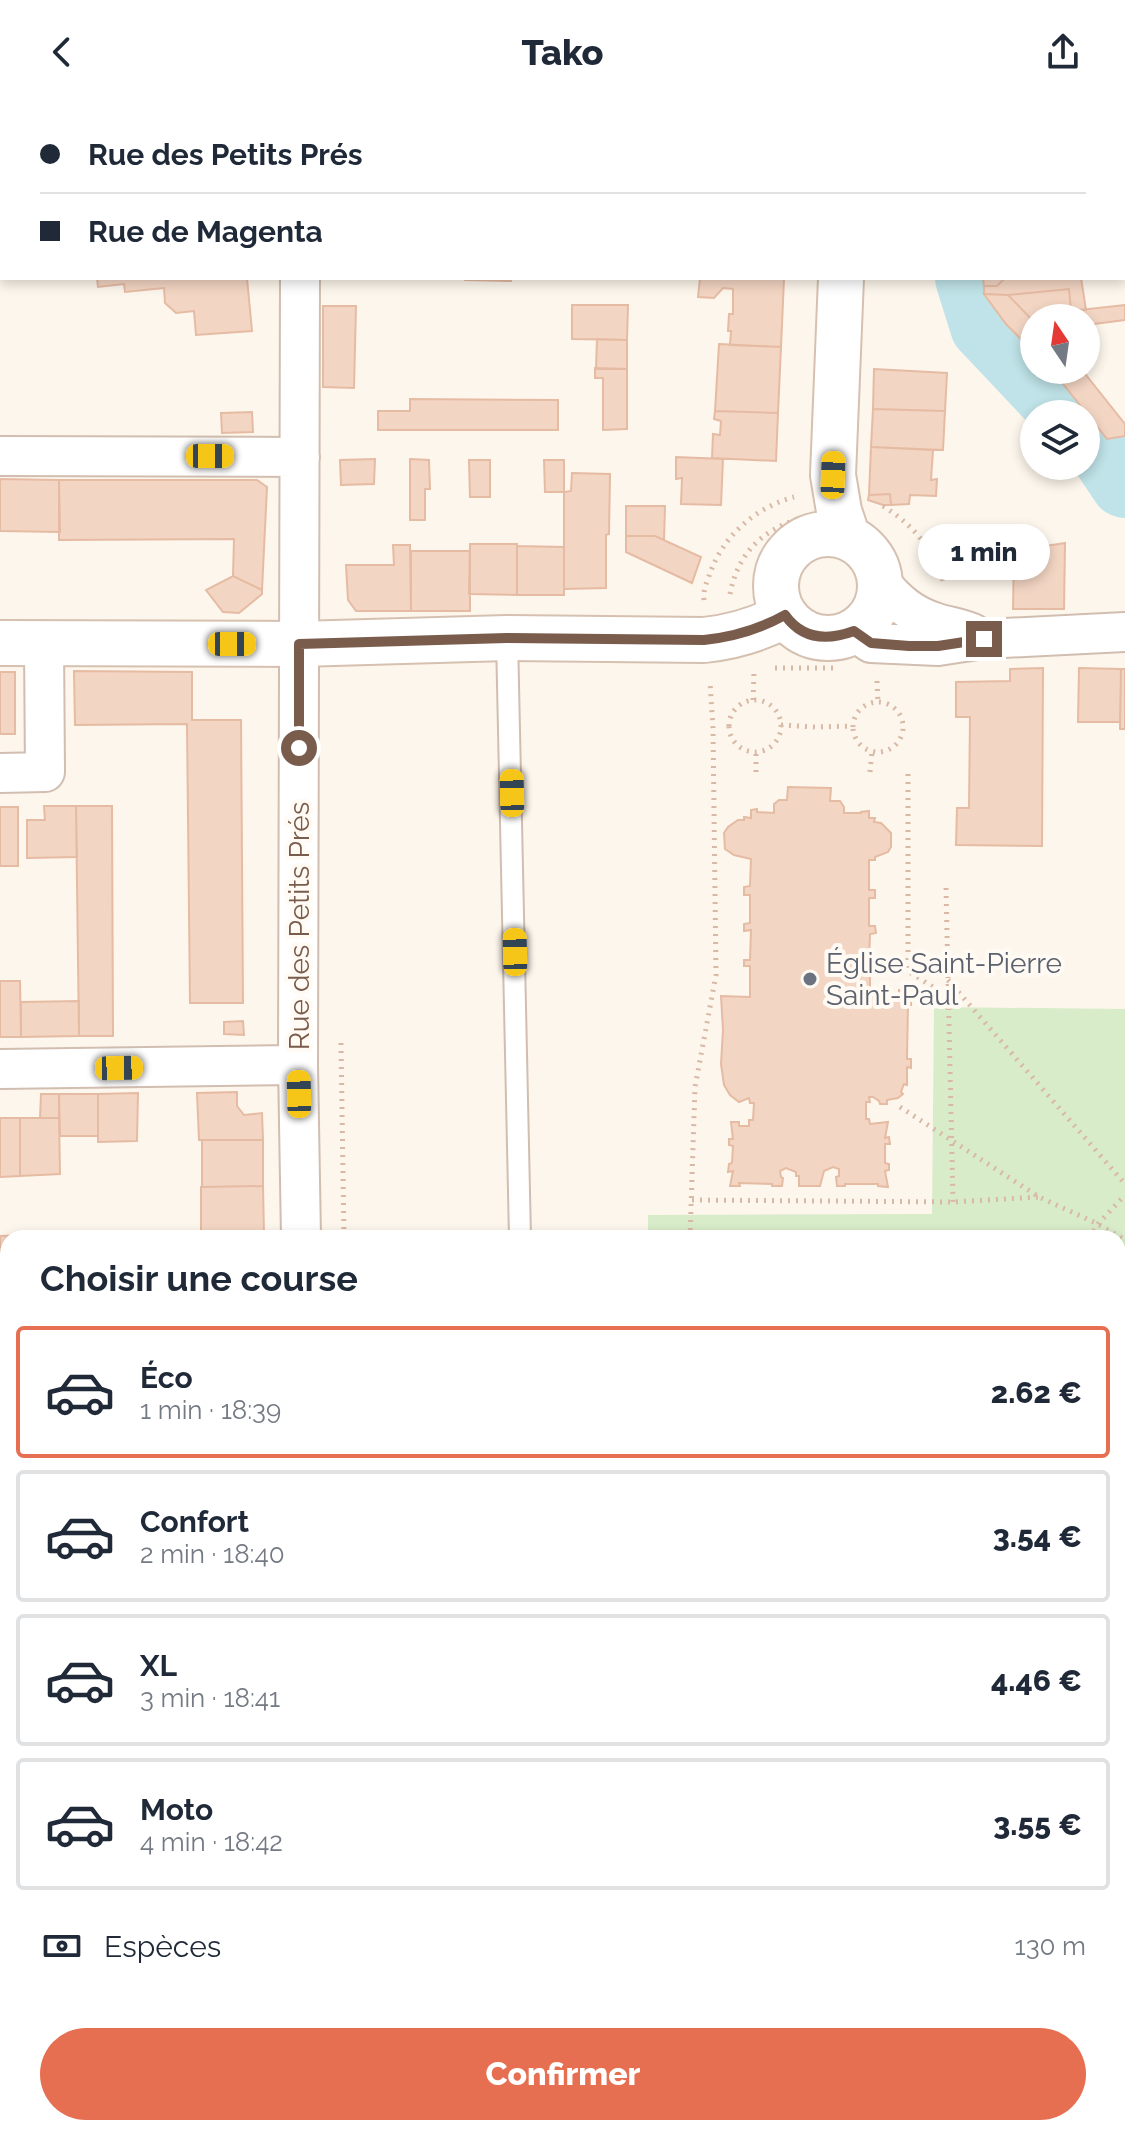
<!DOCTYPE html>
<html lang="fr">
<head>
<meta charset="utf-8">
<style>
	body { margin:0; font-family:Raleway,sans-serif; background:#f2f2f3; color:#1f2937; height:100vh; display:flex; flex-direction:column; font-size:30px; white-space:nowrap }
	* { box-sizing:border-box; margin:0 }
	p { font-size:26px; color:#747a83 }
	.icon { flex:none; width:44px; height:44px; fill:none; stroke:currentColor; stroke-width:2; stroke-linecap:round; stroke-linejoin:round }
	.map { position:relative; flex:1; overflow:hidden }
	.panel { position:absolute; left:0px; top:1126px; width:1126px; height:906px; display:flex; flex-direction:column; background:#fff; border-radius:24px 24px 0 0; box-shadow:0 4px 12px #0003 }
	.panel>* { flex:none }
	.hud { position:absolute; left:0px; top:0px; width:1126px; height:176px; box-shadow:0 4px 12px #0003; display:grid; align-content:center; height:176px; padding:0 40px; background:#fff }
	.needle { width:52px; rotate:347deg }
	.fabs { position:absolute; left:1020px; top:200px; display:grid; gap:16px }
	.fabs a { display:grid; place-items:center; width:80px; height:80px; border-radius:50%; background:#fff; box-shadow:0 4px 12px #0003; font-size:40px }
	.end { position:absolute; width:36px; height:36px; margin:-18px; border:10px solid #7a5c4d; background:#fff; box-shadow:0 0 0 4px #fff }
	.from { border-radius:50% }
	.bubble { position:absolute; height:56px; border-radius:28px; background:#fff; box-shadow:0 4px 12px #0003; font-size:26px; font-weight:800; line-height:56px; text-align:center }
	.car { position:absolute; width:24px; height:48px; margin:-24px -12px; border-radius:10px; box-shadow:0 0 6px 2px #0007; background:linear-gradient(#f5c518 24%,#345 0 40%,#f5c518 0 76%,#345 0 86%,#f5c518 0) }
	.hud b { display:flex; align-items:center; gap:28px; height:76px; font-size:30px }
	.hud b+b { border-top:2px solid #e0e1e3 }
	.hud i { width:20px; height:20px; background:#1f2937 }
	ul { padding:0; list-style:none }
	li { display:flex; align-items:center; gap:24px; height:132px; margin:0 16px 12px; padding:0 24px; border:4px solid #e0e1e3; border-radius:8px }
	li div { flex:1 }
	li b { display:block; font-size:30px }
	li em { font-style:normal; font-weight:800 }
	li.current { border-color:#e76f51 }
	li>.icon { width:72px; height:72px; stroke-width:1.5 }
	h2 { padding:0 40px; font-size:36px; line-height:96px }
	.pay { display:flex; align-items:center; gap:20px; height:88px; padding:0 40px; font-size:30px }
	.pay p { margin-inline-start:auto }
	.primary-button { display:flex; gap:16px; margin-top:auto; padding:16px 40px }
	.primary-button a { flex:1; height:92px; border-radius:48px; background:#e76f51; color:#fff; font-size:32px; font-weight:800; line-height:92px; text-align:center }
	header { display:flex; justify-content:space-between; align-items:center; height:104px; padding:0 40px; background:#fff; font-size:36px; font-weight:800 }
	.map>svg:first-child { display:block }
	.green { fill:#d8ecc9 }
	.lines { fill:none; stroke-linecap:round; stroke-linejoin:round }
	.river { stroke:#bfe3e8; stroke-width:70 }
	.building { fill:#f3d5c3; stroke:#e6bba3; stroke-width:2 }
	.lane-casing { stroke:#d1beb0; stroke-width:24 }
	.street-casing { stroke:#d1beb0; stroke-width:42 }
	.secondary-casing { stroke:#d6c0b0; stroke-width:48 }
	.path { stroke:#d9b8a5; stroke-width:5; stroke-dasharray:2 6; stroke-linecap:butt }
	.lane { stroke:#fff; stroke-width:20 }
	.street { stroke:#fff; stroke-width:38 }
	.secondary { stroke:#fff; stroke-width:44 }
	.route { stroke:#7a5c4d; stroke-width:10 }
	.worship-dot { fill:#6b7280; stroke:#fffaf3; stroke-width:3 }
	.labels { text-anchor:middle; stroke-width:8; stroke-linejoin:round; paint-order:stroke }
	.street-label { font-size:28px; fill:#7a5c4d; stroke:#fffaf3 }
	.worship-label { font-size:28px; fill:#5b616d; stroke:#fffaf3; text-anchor:start }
</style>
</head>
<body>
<header><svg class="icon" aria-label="back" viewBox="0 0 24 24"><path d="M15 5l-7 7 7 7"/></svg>Tako<svg class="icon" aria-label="share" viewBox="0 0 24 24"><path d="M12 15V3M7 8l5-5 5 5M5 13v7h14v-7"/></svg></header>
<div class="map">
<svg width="1125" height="2031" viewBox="0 0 1125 2031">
	<rect width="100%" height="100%" fill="#fdf6ec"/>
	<!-- green -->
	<path class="green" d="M934,903L1125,905V1456H1118V1134H648V1111L932,1110Z
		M1118,1513H1125V1800L1118,1823Z
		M832,2024H936L934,2031H834L831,2026Z
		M950,2024H1057L1055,2031H948Z"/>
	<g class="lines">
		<!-- river -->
		<path class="river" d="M1093,2L1094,0
			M970,174L985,222L1068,310
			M1086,329L1105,349L1125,379
			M1118,1779L1125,1756
			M1039,2031L1042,2024"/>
	</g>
	<!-- building -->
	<path class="building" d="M0,0H31V2H2V18H0Z
		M31,0H77V2H31Z
		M77,0H121V2H77Z
		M121,0H168V2H121Z
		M284,0H396V2H285Z
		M396,0H433V2H396Z
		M433,0H492V2H433Z
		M722,0H791V2H722Z
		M0,65H2V118H0Z
		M97,174H247L252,227L196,231L194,207L176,209L165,199L164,184L125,188L124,180L98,183Z
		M465,174H511V177L465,176Z
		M700,174L784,175L781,243L730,241L731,227H728L729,210H733V185L723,184L714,194L698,193Z
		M983,174H1005L997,182H984Z
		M1005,174H1081L1086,206L1071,207L1069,185L1008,191L984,190V182H997Z
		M1069,185L1071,207L1125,201V216L1086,221V214H1034V218L1008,191Z
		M984,190L1008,191L1034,218V248L1006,220Z
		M572,201H628L627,236L572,235Z
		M323,202H356L354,284L323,283Z
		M597,235L627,236V265H596Z
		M719,240L781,243L778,309L715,307Z
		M595,264L627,265V325L603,326V274H595Z
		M874,265L947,269L945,307L873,305Z
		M1052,266H1082L1125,320V332L1107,335Z
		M410,295L558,296V326H378V307H410Z
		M873,305L945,307L943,346L871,343Z
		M715,307L778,309L776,357L712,354L713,330L720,331L721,317L714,315Z
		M252,308L253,328L222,329L221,309Z
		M871,343L933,346L931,376L937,375L936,392L910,391L909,400L891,401L890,390L869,391Z
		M676,353L723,355L721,401L681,400L682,374L676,375Z
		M375,355L374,380L341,381L340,356Z
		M410,355L429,356L430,385H425V416H410Z
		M469,356H490V393H470Z
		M544,356H564V388H545Z
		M572,369L610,370L609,430L606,431V484L564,485V388L571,387Z
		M0,375L59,376L60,428L0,427Z
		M59,376H257L267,383L262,486L233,472L234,435L59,436Z
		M890,390L891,401H883L868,396L869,391Z
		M626,402H665L664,436L655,432H626Z
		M626,432H655L701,453L692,479L626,448Z
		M1065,439L1064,505H1013L1014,447Z
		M470,440H517V491L469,490Z
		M393,441H410L411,507H356L348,496L346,461H394Z
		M517,442L564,443V491H517Z
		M411,447H470V507H411Z
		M233,472L262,486V490L239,509L223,508L206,486Z
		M1043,564L1042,742L956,741L957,704H969L970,613H956V578L1010,577V565Z
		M1079,564L1121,565L1120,618H1078Z
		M1121,565H1125V625H1120Z
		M74,567L192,568V616H241L243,899H190L187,620L75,621Z
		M0,568H15V630H0Z
		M788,683L831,684L830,697H840L844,703V709H861V708L869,707V714H875L874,718L881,719L891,729V743L888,748L875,753V756H869V786H875V794H869V822H875L876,829L870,830L869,857H876V864H870V893H899V886H907L906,892L911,893V901H908L907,955H911V964L907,963V981L904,980L901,988L903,990L898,994L887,996V1000H880L879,997L873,993H869L870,998H866V1015H869L870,1020L888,1018L885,1034L889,1033L890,1040H885V1059L889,1060V1066L885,1067L888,1083L878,1082V1080H845V1082H837L836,1073L839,1072V1065L833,1063L824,1067L820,1082H799V1072H796V1068L786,1064L780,1067L781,1073L783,1074L782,1082H772V1080L739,1079L740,1082H730L733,1067L728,1068L729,1060L732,1059L733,1042L729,1041V1035H733L731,1018H739V1022H749V1016H753L754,999H750L749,994L739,998L730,991L724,981L721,960L723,926L721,892L750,893V862H744V856H750L751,826L744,827V820L750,819V791H744V783L750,782L751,755L734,751L725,745L724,729L728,723L738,716H744V713L751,714V706L757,705V708L774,709V700L779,696H787Z
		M44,702H76L77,753L27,754V716H45Z
		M76,702H112L113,932H79Z
		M0,703H18V762H0Z
		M0,877H20L21,933H0Z
		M79,897V932L21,933V898Z
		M243,917L244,931L224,930V918Z
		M237,988V1002L244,1011L262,1009L263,1036H199L197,989Z
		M138,989L137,1037L98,1038V990Z
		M41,990H59V1014H40Z
		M59,990H98V1032H60Z
		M0,1014H20V1072L0,1073Z
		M20,1014H59L60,1070L20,1072Z
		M202,1036H263V1082L202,1083Z
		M263,1082L264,1130L201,1131V1083Z
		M264,1130V1134H201V1131Z
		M25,1131V1134H8V1171H0V1132Z
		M0,1171H8V1224H0Z
		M0,1282H8V1323H0Z
		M0,1340H8V1355H1Z
		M0,1434H8V1486H0Z
		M0,1547H8V1591H0Z
		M0,1591H8V1622H0Z
		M1121,1796L1125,1797V1866L1118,1864V1806Z
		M0,1804H8V1892H0Z
		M1118,1864L1125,1866V1894L1118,1892Z
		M0,1941H8V2024H151V2031H0Z
		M1118,1988H1125V2031H1082L1083,2024H1118Z
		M406,2024H787L786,2031H406Z"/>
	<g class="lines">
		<defs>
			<path id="lane" d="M507,534L520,1134
				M259,2031L269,2024"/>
			<path id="street" d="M259,0V2
				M0,38H2
				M300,174L298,961L301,1134
				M0,352L300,353
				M880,478C897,498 911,511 937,519C950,523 962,524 974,530
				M854,527L871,539L938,542L984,535L1125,528
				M0,669L45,668L44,539
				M0,965L298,961
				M0,1250L8,1249
				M1118,1484L1125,1483
				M0,1514H8
				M326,2031V2024"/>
			<path id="secondary" d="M848,2V0
				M841,174L833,371L839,407L848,434
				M776 482a52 52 0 1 1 104 0a52 52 0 1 1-104 0Z
				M0,539L299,540L507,534L704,536C733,533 760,525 785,511"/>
		</defs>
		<!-- lane casing -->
		<use href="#lane" class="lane-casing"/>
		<!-- street casing -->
		<use href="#street" class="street-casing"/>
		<!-- secondary casing -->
		<use href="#secondary" class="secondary-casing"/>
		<!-- path -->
		<path class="path" d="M883,402C913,421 934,445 944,480
			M730,490C738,449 762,426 801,414
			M704,496C703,487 706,480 709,472C722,433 754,404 794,393
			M775,564H837
			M877,577L878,599
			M753,596L754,569
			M729 622a26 26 0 1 1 52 0a26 26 0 1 1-52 0Z
			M853 623a25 25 0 1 1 50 0a25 25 0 1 1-50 0Z
			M781,621L815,623L853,622
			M756,668V648
			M870,668L872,647
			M908,670V867L947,892
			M946,784L953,1098
			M948,876L1125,1080
			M341,939L344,1134
			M900,1003L1039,1093L1098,1120L1125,1136
			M692,1096L953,1098L1039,1093
			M690,1134L695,983L716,871L713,624L710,578
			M1090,1134L1098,1120L1125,1091
			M1118,1428H1125
			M1118,1639L1125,1616
			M171,2031V2027
			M990,2031L993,2024"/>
		<!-- lane -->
		<use href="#lane" class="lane"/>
		<!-- street -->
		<use href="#street" class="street"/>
		<!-- secondary -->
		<use href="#secondary" class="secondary"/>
	</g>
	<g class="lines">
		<!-- route -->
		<path class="route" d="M299,644V540L507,534L704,536C733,533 760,525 785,511C802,535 827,537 854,527L871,539L909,542H938L984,535"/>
	</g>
	<!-- markers -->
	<circle class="worship-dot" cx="810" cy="875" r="8"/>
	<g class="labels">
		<!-- street labels -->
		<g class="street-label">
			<text transform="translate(299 822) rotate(-90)" y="10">Rue des Petits Prés</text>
		</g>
		<!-- worship labels -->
		<g class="worship-label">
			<text x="826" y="869">Église Saint-Pierre<tspan x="826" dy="32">Saint-Paul</tspan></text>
		</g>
	</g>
</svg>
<div class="fabs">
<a><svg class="needle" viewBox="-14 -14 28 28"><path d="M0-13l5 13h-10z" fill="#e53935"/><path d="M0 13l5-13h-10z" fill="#747a83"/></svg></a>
<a><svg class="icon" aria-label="layers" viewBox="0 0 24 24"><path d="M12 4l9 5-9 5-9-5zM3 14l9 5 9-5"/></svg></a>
</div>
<i class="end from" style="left:299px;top:644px"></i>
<i class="end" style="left:984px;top:535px"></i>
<div class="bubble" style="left:918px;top:420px;width:132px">1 min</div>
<i class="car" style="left:210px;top:352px;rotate:90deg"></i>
<i class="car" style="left:833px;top:371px;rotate:2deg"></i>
<i class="car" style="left:232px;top:540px;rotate:90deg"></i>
<i class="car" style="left:512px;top:689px;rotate:359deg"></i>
<i class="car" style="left:515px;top:848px;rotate:359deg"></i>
<i class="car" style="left:119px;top:964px;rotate:89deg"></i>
<i class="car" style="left:299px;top:990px;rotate:359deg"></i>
<div class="hud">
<b><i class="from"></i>Rue des Petits Prés</b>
<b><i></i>Rue de Magenta</b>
</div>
<section class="panel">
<h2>Choisir une course</h2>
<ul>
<li class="current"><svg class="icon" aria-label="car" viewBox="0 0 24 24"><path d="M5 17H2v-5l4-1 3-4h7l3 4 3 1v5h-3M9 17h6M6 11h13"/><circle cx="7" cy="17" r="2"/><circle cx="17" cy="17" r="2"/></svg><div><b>Éco</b><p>1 min · 18:39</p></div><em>2.62 €</em></li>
<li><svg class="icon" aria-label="car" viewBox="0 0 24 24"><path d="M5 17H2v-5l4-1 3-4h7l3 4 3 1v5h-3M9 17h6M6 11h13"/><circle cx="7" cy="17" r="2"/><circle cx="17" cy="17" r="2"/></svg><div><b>Confort</b><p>2 min · 18:40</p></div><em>3.54 €</em></li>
<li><svg class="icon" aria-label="car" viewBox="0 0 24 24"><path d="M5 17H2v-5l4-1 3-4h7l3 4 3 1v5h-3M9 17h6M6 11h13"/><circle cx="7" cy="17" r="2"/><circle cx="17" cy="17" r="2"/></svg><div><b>XL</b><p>3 min · 18:41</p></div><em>4.46 €</em></li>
<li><svg class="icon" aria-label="car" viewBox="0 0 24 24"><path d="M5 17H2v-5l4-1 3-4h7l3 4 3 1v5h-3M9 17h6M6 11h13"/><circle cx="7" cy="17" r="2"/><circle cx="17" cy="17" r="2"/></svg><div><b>Moto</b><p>4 min · 18:42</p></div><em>3.55 €</em></li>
</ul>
<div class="pay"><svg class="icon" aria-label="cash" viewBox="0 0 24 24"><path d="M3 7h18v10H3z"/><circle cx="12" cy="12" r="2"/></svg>Espèces<p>130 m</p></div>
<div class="primary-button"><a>Confirmer</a></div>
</section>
</div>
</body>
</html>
